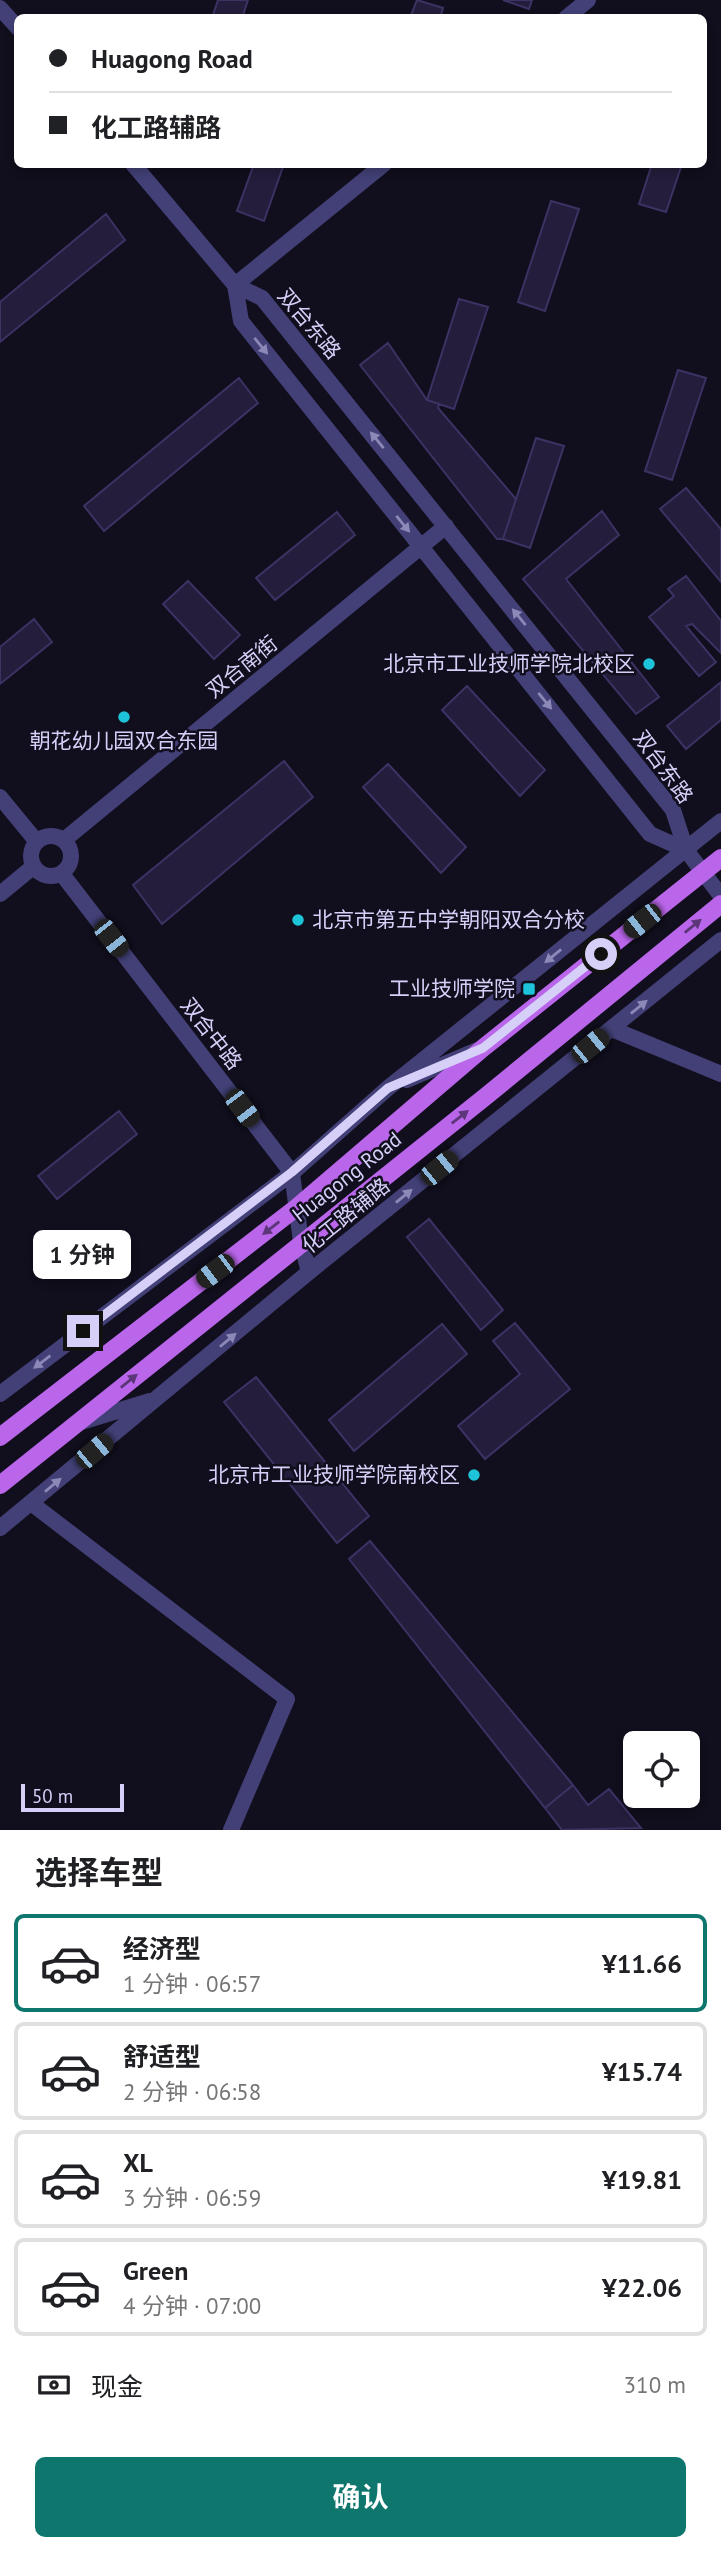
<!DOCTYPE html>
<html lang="zh">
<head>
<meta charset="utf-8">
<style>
	body { margin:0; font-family:"PT Sans","Noto Sans SC",sans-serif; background:#f6f6f6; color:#202124; height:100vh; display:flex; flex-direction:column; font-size:26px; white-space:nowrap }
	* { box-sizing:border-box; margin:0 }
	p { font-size:23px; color:#757577 }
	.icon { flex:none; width:38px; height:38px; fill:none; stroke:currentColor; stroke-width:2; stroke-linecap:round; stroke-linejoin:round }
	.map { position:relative; height:1830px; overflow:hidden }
	.side { display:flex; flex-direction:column; background:#fff; flex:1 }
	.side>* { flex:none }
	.guide { position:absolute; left:14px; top:14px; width:693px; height:154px; border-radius:10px; box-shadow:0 4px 10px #0003; display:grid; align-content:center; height:154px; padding:0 35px; background:#fff }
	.buttons { position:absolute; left:623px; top:1731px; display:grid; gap:14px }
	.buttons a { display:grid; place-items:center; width:77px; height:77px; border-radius:10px; background:#fff; box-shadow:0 4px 10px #0003; font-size:35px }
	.scale { position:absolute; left:21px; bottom:18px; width:103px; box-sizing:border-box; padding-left:7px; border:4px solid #d6d0f9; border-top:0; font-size:19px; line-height:24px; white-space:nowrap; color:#d6d0f9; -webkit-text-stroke:5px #110e1d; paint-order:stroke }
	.end { position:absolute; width:32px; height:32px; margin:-16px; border:9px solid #d6d0f9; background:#111; box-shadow:0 0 0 4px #111 }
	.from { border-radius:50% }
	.bubble { position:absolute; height:49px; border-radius:10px; background:#fff; box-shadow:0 4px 10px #0003; font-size:23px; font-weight:700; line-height:49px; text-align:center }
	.car { position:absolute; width:21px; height:42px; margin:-21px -10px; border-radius:9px; box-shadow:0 0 5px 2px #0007; background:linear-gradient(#222 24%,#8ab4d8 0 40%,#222 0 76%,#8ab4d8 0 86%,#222 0) }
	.guide b { display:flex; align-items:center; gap:24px; height:66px; font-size:26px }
	.guide b+b { border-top:2px solid #e0e0e0 }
	.guide i { width:18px; height:18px; background:#202124 }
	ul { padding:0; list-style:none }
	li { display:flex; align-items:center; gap:21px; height:98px; margin:0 14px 10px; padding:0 21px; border:4px solid #e0e0e0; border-radius:10px }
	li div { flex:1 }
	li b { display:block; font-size:26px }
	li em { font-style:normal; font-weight:700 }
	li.selected { border-color:#0f766e }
	li>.icon { width:63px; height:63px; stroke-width:1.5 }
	h2 { padding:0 35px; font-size:32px; line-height:84px }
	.pay { display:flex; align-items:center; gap:18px; height:77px; padding:0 35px; font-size:26px }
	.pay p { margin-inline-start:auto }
	.button { display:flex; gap:14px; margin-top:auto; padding:14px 35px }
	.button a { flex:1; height:80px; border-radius:10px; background:#0f766e; color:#fff; font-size:28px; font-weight:700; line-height:80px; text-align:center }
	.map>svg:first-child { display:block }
	.building { fill:#241d3b; stroke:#3d3264; stroke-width:2 }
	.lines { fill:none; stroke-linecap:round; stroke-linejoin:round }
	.minor { stroke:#424076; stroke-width:16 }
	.major { stroke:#ba66ea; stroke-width:18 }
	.oneway { fill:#8c88b8 }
	.oneway2 { fill:#5d3679 }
	.route { stroke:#d6d0f9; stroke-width:9 }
	.poi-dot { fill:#1dc3d8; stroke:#110e1d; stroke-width:2.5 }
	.labels { text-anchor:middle; stroke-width:5; stroke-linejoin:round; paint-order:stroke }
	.street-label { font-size:21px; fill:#d6d0f9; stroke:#110e1d }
	.poi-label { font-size:21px; fill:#d6d0f9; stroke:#110e1d; text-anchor:end }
</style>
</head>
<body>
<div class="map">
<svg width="721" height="1830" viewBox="0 0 721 1830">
	<rect width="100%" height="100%" fill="#110e1d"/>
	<!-- building -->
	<path class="building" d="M218,0H248L242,18H212Z
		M417,0L443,8L440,18H410Z
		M503,0H532L529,9Z
		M254,164H284L264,221L237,211Z
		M652,164H682L666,212L639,204Z
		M551,201L579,209L545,311L518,302Z
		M106,214L125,240L0,342V302Z
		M459,299L488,307L454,409L427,400Z
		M388,343L427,400L439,404L438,408L516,499L503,539H497L360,365Z
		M678,370L706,378L672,480L645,471Z
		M239,378L258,403L104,531L84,506Z
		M536,438L564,446L530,548L503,539Z
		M686,488L721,529V582L660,509Z
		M602,511L619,535L566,579L659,697L636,714L523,579Z
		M337,512L355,535L275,600L256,578Z
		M686,576L721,621V653L692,624L686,626L716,662L699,676L649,617L674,596L668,589Z
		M188,581L240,635L214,659L163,604Z
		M34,619L52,642L0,684V647Z
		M721,682V720L686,749L667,726Z
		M467,686L545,770L520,796L442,710Z
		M284,761L313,797L162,924L133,885Z
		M388,764L466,847L441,873L363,787Z
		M119,1111L137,1134L57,1199L38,1176Z
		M429,1219L503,1310L481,1330L407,1237Z
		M515,1323L570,1389L485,1459L458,1426L520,1374L493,1341Z
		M442,1324L467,1354L354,1451L329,1420Z
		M256,1377L369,1516L337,1543L224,1402Z
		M370,1541L573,1785L545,1808L349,1559Z
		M573,1785L588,1805L609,1789L641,1828L562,1830L545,1808Z"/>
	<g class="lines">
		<!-- minor -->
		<path class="minor" d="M0,8L18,28
			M566,18L588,0
			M133,164L235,285L262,298L673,810L686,850L721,896
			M235,285L241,321L650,834L686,850
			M235,285L384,164
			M0,797L37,842
			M31 856a20 20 0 1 1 40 0a20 20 0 1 1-40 0Z
			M64,840L446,526
			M62,874L292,1173L301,1242L309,1272
			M0,894L34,866
			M612,1029L721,1074
			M407,1080L477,1050
			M0,1394L292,1173L388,1088L721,821
			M81,1422L150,1401
			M31,1503L287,1699L231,1830
			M0,1528L309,1272L721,940"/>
		<!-- major -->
		<path class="major" d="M0,1437L296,1208L483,1048L721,858
			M0,1485L485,1097L721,904"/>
	</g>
	<!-- one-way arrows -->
	<defs><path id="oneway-solid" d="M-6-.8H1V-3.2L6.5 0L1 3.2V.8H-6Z" transform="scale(1.75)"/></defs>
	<g class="oneway">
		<use href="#oneway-solid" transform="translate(261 346) rotate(51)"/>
		<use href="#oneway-solid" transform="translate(377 440) rotate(-129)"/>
		<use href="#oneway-solid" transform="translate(403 524) rotate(51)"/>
		<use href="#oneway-solid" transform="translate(519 617) rotate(-129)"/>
		<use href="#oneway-solid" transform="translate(545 701) rotate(51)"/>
		<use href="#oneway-solid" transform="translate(553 956) rotate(141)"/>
		<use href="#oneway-solid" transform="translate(639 1007) rotate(-39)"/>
		<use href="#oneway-solid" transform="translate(404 1196) rotate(-39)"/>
		<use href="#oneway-solid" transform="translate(228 1340) rotate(-40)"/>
		<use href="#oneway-solid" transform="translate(42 1362) rotate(143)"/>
		<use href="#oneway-solid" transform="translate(53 1485) rotate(-40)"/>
	</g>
	<g class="oneway2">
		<use href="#oneway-solid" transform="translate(693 926) rotate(-39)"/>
		<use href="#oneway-solid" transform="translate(460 1117) rotate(-38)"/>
		<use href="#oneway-solid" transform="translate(271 1228) rotate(142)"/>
		<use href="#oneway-solid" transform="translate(129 1381) rotate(-39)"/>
	</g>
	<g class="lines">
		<!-- route -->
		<path class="route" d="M83,1331L292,1172L388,1088L483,1048L601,954"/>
	</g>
	<!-- markers -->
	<g class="poi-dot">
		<circle cx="649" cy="664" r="7"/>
		<circle cx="124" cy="717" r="7"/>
		<circle cx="298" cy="920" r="7"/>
		<rect x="522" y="982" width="14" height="14" rx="3.5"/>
		<circle cx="474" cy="1475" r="7"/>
	</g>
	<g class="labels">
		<!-- street labels -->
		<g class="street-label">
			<text transform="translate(309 324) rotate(50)" y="7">双台东路</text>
			<text transform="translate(242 667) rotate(-39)" y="7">双合南街</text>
			<text transform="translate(663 767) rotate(54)" y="7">双台东路</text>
			<text transform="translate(211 1034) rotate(52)" y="7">双合中路</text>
			<text transform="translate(347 1177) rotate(-38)" y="7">Huagong Road</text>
			<text transform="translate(346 1216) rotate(-39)" y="7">化工路辅路</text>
		</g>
		<!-- poi labels -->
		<g class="poi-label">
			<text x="635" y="671">北京市工业技师学院北校区</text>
			<text x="124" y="748" text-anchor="middle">朝花幼儿园双合东园</text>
			<text x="312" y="927" text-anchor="start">北京市第五中学朝阳双合分校</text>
			<text x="515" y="996">工业技师学院</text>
			<text x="460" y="1482">北京市工业技师学院南校区</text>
		</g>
	</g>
</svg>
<div class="buttons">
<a><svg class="icon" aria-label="locate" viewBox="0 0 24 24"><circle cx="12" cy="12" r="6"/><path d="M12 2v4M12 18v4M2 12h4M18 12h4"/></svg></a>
</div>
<div class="scale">50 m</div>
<i class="end from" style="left:601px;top:954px"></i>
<i class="end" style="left:83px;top:1331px"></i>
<div class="bubble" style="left:33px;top:1230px;width:98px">1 分钟</div>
<i class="car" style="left:642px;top:921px;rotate:232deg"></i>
<i class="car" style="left:111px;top:938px;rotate:142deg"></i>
<i class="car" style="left:590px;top:1046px;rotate:51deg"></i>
<i class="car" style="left:242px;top:1108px;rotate:143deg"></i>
<i class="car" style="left:439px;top:1168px;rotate:51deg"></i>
<i class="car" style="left:215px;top:1271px;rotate:233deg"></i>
<i class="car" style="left:94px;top:1451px;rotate:50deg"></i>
<div class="guide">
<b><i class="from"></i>Huagong Road</b>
<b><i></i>化工路辅路</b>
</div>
</div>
<section class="side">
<h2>选择车型</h2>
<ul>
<li class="selected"><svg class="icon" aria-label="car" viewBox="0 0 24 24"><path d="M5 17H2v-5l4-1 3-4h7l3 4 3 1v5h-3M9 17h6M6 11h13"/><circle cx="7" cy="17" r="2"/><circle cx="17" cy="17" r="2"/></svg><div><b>经济型</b><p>1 分钟 · 06:57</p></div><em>¥11.66</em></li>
<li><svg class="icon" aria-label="car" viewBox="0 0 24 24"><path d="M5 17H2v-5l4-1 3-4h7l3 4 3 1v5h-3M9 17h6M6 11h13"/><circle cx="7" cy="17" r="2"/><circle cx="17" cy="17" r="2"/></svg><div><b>舒适型</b><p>2 分钟 · 06:58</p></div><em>¥15.74</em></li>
<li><svg class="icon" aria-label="car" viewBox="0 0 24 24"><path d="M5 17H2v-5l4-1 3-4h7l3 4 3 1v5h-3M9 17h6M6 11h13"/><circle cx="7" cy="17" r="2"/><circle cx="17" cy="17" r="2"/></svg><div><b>XL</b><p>3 分钟 · 06:59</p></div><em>¥19.81</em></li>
<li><svg class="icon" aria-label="car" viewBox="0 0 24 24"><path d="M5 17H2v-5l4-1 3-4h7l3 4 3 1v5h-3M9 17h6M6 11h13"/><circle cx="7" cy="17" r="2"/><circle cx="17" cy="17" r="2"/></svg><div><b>Green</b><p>4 分钟 · 07:00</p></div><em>¥22.06</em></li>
</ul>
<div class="pay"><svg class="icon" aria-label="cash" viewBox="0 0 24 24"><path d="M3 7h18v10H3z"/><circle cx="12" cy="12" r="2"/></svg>现金<p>310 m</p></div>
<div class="button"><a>确认</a></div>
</section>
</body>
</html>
